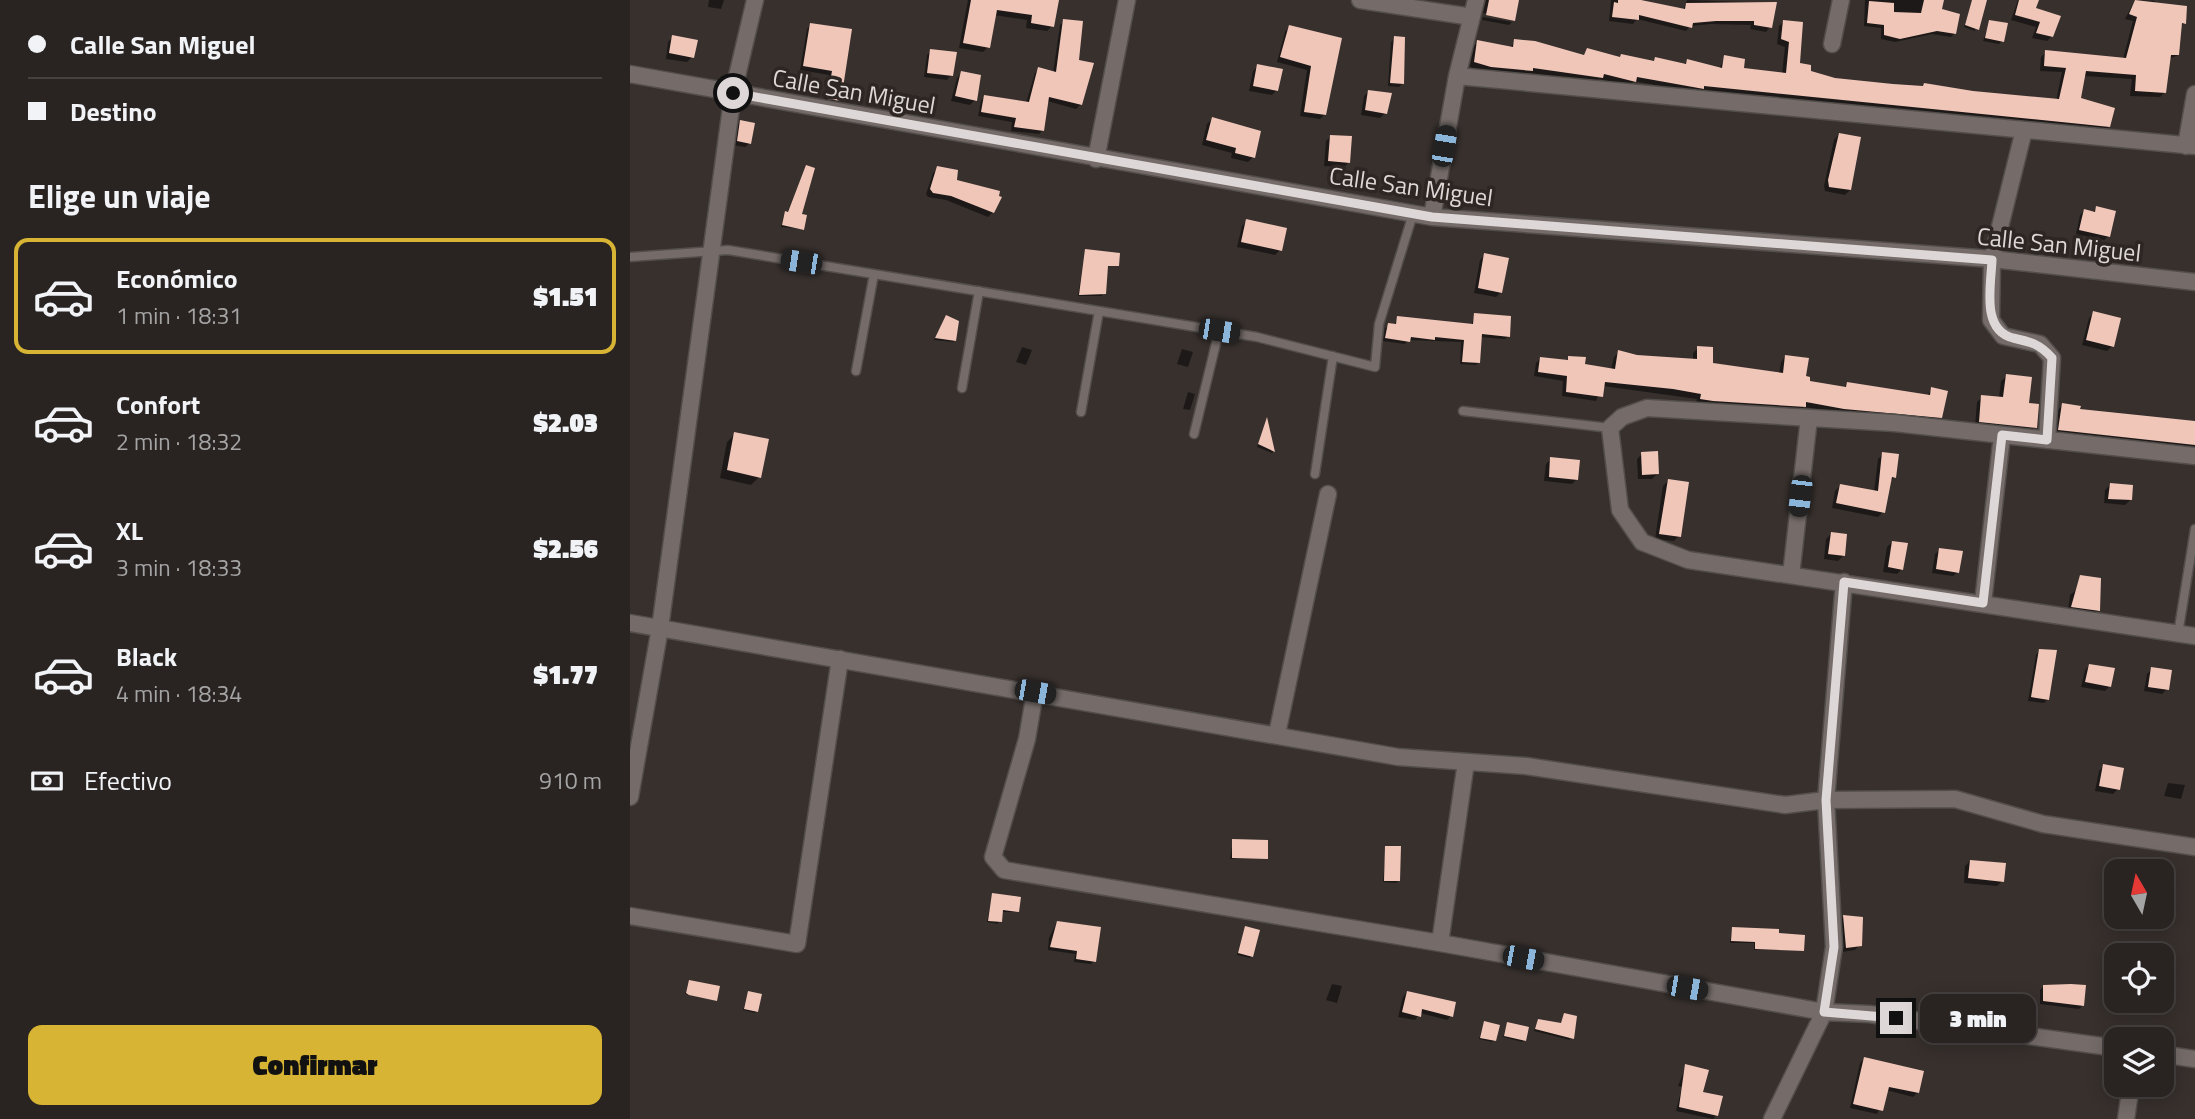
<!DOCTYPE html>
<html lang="es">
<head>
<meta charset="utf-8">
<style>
	body { margin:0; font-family:"Titillium Web",sans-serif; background:#35302f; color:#f1f3f6; height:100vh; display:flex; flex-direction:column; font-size:26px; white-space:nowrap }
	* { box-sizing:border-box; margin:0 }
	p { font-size:23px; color:#a5a4a5 }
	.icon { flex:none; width:38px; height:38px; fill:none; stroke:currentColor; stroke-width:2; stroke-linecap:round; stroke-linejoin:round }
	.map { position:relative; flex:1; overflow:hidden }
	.panel { display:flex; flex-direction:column; background:#292422; width:630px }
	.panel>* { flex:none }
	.hud { display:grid; align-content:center; height:154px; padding:0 28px; background:#292422 }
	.needle { width:46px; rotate:351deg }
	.buttons { position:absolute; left:1474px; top:859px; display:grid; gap:14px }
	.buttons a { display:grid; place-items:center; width:70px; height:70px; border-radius:14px; background:#292422; box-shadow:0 4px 18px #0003,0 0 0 2px #454140; font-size:35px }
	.end { position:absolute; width:32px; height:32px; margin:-16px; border:9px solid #ddd8d7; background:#111; box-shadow:0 0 0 4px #111 }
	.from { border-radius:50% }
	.bubble { position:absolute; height:49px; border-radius:14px; background:#292422; box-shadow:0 4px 18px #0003,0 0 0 2px #454140; font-size:23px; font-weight:800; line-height:49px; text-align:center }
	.car { position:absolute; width:21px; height:42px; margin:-21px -10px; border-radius:9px; box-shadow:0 0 5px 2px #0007; background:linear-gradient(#222 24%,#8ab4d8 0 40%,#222 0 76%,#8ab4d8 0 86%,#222 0) }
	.hud b { display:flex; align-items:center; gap:24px; height:66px; font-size:26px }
	.hud b+b { border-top:2px solid #454140 }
	.hud i { width:18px; height:18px; background:#f1f3f6 }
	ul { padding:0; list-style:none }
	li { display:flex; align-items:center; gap:21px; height:116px; margin:0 14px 10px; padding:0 14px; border:4px solid transparent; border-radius:14px }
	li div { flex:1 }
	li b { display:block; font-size:26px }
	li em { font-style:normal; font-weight:800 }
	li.current { border-color:#d8b434 }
	li>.icon { width:63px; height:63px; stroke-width:1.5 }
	h2 { padding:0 28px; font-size:32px; line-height:84px }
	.pay { display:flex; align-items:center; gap:18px; height:77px; padding:0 28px; font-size:26px }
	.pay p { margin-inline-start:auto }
	.cta { display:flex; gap:14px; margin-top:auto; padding:14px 28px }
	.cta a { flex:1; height:80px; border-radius:14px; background:#d8b434; color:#111; font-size:28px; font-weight:800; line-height:80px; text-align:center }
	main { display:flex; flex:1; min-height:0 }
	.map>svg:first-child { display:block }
	.shadow { fill:#0007 }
	.building { fill:#f0c6b9 }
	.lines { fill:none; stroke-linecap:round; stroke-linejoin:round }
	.lane-casing { stroke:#534e4b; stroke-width:11 }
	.street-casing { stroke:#534e4b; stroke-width:19 }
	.lane { stroke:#756c69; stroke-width:8 }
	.street { stroke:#756c69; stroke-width:16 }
	.route { stroke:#ddd8d7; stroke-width:9 }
	.labels { text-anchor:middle; stroke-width:7; stroke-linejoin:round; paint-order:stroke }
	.street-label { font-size:24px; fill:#ddd8d7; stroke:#2d2623 }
</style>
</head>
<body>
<main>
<section class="panel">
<div class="hud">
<b><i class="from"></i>Calle San Miguel</b>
<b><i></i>Destino</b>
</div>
<h2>Elige un viaje</h2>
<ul>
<li class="current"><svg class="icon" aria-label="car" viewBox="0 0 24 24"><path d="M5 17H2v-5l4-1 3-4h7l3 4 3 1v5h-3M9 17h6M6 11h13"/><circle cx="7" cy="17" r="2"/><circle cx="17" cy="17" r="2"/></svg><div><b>Económico</b><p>1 min · 18:31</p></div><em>$1.51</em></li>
<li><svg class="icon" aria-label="car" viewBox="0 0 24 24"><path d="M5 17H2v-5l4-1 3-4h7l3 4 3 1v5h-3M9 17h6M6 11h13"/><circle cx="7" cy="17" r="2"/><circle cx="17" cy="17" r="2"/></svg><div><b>Confort</b><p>2 min · 18:32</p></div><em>$2.03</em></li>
<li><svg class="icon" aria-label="car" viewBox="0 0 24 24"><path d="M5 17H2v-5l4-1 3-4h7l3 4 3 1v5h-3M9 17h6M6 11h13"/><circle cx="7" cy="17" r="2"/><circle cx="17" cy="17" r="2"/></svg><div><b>XL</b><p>3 min · 18:33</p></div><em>$2.56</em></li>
<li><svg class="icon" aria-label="car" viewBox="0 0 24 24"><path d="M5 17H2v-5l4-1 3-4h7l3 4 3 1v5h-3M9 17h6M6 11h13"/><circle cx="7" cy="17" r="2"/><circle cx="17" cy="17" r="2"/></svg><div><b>Black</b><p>4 min · 18:34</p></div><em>$1.77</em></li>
</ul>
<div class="pay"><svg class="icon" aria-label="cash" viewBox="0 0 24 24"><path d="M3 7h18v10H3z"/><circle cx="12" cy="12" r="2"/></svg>Efectivo<p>910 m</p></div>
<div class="cta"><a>Confirmar</a></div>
</section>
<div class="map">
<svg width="1565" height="1119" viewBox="0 0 1565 1119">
	<rect width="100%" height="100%" fill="#37302d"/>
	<!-- shadow -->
	<path class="shadow" d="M79,0H94L91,9L78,7Z
		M338,0H427L422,26L417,31L396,28L397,20L364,15L358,47L353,52L329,48Z
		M856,0H887L884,20L853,13Z
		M981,0H1009L1053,11L1057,0L1145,3L1140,27L1136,32L1120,29L1121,25L1081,24L1060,26L1056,31L1007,19L1003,24L979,21Z
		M1235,0H1309L1310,11L1325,33L1321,37L1302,34L1265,42L1251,39V28L1234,26Z
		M1343,0H1347L1345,31L1334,27Z
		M1388,0H1407L1404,9L1422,36L1417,41L1402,38L1406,27L1381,20Z
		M1505,0L1525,1L1524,4L1554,23L1550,27L1548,55L1539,59L1535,92L1530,97L1500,96L1502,79L1454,76L1449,99L1479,127L1474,132L1070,90L1067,93L1004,81L999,86L969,79L966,82L899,73L896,75L855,72L840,67L843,47L848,42L879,48L885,42L952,56L958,50L989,58L991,56L1022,63L1025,59L1053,65L1058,61L1089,69L1095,57L1112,70L1152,74L1155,47L1147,44L1149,26L1154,21L1168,64L1179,73L1204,79L1426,101L1432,72L1410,71L1411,57L1416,52L1493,59L1503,21L1495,19Z
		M853,17L882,22L879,25L852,20Z
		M434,21L447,62L451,104L446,109L417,101L413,130L409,134L381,131L382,122L348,116L351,101L355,96L396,103L405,73L409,69L423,73L430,25Z
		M1360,22L1372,41L1369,44L1353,41Z
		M181,25L220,31L210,100L205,105L194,103L199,75L170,70L177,29Z
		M659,27L710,40L695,114L690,119L670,116L677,70L647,62L655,32Z
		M43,37L62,57L57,62L36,59L38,42Z
		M765,38L773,83L769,87L758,86L761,42Z
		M301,51L321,75L317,80L294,77L297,55Z
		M628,66L647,90L642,95L619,91L623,71Z
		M332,73L345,100L340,105L321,101L327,78Z
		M739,91L755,113L750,118L731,115L734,96Z
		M582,119L623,157L618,162L601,158L602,153L572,145L577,124Z
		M110,122L120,143L115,147L103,145L106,126Z
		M1209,134L1220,190L1215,195L1195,191L1194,186L1204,140Z
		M701,136L719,162L714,167L694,166L696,141Z
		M176,167L170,216L172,229L151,227L154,215L157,213Z
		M308,168L325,181L363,212L358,217L316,200L298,197L296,194L303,173Z
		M1467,208L1479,236L1474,240L1446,234L1450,215L1454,211L1462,213Z
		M617,221L650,250L645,255L607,247L612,226Z
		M455,251L487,265L476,267L472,296H448Z
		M855,255L871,292L866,297L844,293L850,260Z
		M1464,313L1482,346L1477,351L1452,345L1459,318Z
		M845,315L878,336L875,339L850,337L849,362L846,365L830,364L831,342L779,340L775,344L753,341L755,328L764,325L768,318L841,325Z
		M315,319L325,340L323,342L304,340Z
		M392,347L402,350L396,365L386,362Z
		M1068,348L1081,364L1149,374L1151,362L1155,357L1178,382L1213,388L1218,384L1297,396L1302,389L1310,417L1305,422L1208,413L1174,407L1169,411L1066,403L1067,399L973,386L966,401L932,396L933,381L904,376L906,363L910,359L935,362L939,358L953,365L981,370L984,357L989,352L1007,357L1063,361V353Z
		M552,349L563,352L558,367L547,364Z
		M1377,376L1405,427L1401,432L1345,426L1347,402L1352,397L1369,398L1371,381Z
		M558,392L565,394L560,410L553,409Z
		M1433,405L1448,410L1565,423V454L1424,435L1425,413Z
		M636,420L643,452L642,453L627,447Z
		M105,434L129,477L121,485L90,478L97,442Z
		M1012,454L1027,474L1022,479H1008L1007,459Z
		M1253,454L1265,477L1259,482L1253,512L1248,517L1202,508L1205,491L1210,486L1244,492L1248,459Z
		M921,459L947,479L942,484L914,481L916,464Z
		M1038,481L1049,536L1044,541L1025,539L1033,486Z
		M1480,485L1500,500L1495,505L1474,503L1475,490Z
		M1201,534L1213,556L1208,561L1194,559L1196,539Z
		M1262,542L1272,569L1267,574L1253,572L1257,547Z
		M1310,550L1328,572L1323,576L1302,573L1305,554Z
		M1450,577L1468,610L1464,614L1438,610L1440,595L1445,591Z
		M1410,650L1418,699L1414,703L1398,701L1406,655Z
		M1460,665L1480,686L1475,691L1451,687L1455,670Z
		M1522,669L1537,689L1532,694L1514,691L1517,674Z
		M1474,766L1488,789L1483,794L1465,791L1469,771Z
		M1538,783L1555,785L1551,799L1534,796Z
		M603,840L636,858L600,859Z
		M756,847L768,881L766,883L753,882Z
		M1340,861L1372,881L1367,886L1334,883L1335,866Z
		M362,895L387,912H371L368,924L357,922Z
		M1213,917L1230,945L1225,950L1212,952L1209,921Z
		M427,922L464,961L461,964L444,962L445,954L418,950L419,938Z
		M615,928L621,956L620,958L607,955Z
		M1102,929L1147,935L1172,950H1124V943H1100Z
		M59,982L86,1000L55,994Z
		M702,984L712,986L707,1003L696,1000Z
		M1414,986L1453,1005L1449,1009L1410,1004V990Z
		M1531,988L1543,990L1541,1006L1536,1011L1520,1009L1521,1001H1531Z
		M777,992L821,1016L817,1020L790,1013L785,1020L768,1017L773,997Z
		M118,993L127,1011L125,1013L113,1010Z
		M934,1015L940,1040L904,1031L908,1020L930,1025Z
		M854,1023L864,1040L862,1042L849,1039Z
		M877,1024L894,1040L892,1042L873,1037Z
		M1234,1059L1287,1093L1283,1097L1256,1090L1247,1114L1220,1108L1230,1063Z
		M1056,1066L1086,1115L1083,1119L1046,1111L1052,1087L1048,1086Z"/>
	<!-- building -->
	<path class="building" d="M341,0H429L424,27L401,23L402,15L367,10L360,48L333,43Z
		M859,0H889L885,21L856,15Z
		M988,0H1011L1055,9L1056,3L1147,2L1142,28L1124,25V21H1086L1063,23L1062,28L1009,15V20L982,17L984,2L988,3Z
		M1294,0H1314L1312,9L1330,14L1326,34L1307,31L1270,39L1254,35V25L1237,23L1239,1L1264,3V12L1291,13Z
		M1342,0H1357L1349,30L1335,25Z
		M1389,0H1409L1406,8L1431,16L1423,37L1406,33L1410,22L1385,15Z
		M1505,0L1557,6L1556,24L1552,23L1549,55H1541L1536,93L1505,91L1506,75L1456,71L1451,98L1485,108L1480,127L1074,86V89L1007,77L1006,82L974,74L973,78L903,68V71L861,67L844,62L847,40L883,47L884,39L905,41L954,55L957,48L990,57L991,54L1024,61L1025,57L1056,64L1057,59L1092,68L1094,55L1115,59L1114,68L1156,73L1159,42L1151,39L1153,20L1173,22L1170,63L1181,65V71L1205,78L1263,84L1293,86L1294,83L1343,91L1429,99L1436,68L1414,66L1415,50L1496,58L1507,17L1499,14Z
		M433,19L453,21L449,60L464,63L452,105L419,97L414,131L384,127L386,118L351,112L354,95L399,102L408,67L426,72Z
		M1359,20L1378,23L1374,42L1355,38Z
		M180,23L222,29L211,101L197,99L202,71L173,66Z
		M659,25L712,38L696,115L674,112L681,66L650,57Z
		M42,35L68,40L64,58L39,53Z
		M764,36L775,37L774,84L760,83Z
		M300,49L327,52L323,76L297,73Z
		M627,64L653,69L648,91L623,86Z
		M331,71L351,75L347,101L325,96Z
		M738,90L762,93L757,114L735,110Z
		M582,117L631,131L625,158L605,153L606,148L576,140Z
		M110,120L125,123L121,144L107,141Z
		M1209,133L1231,137L1221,190L1199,187L1198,180Z
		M700,135L722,136L720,163L698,161Z
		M176,165L185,168L172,214L177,215L174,230L152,225L155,211L158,212Z
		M307,166L328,170L327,180L370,191L369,196L372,197L364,213L321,196L303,193L300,189Z
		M1466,206L1486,211L1480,237L1449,230L1454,209L1465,212Z
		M616,219L657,228L652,251L611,242Z
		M455,249L490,253L489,266H478L476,294L449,295Z
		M854,253L879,258L872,293L848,288Z
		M1463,311L1491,318L1484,347L1456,340Z
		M844,313L881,316L880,337L852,334L850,363L832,362L834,340L805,337V340L781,337L780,342L755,338L758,323L766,324L767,316L843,324Z
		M316,315L329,321L326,341L305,338Z
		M1067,346L1083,347V363L1153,373L1155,355L1179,358L1176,376L1180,377V381L1216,387L1217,382L1300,395L1301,387L1318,391L1312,418L1214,409L1176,402V407L1083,401L1070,399L1071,394L1043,389L975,382L973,397L936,392L937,376L908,372L910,357L938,360V356L956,357L955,364L985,369L988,350L1007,355L1067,359Z
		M1376,374L1402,377L1399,403L1409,404L1407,428L1349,422L1351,395L1373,397Z
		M1432,403L1451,406L1450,409L1565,421V445L1428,430Z
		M637,417L645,452L628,444Z
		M104,432L139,439L131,478L97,470Z
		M1028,451L1029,474L1012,475L1011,452Z
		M1252,452L1269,454L1266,478L1262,477L1255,513L1206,503L1210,484L1248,491Z
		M920,457L950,460L948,480L919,477Z
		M1038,479L1059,482L1051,537L1029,534Z
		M1480,483L1503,485L1502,500L1478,499Z
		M1201,532L1217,534L1215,556L1198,554Z
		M1262,541L1278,543L1273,570L1258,567Z
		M1309,548L1333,551L1329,573L1306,569Z
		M1450,575L1471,578L1470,611L1441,607Z
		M1409,649L1427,650L1419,700L1401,697Z
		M1459,664L1485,668L1481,687L1455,682Z
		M1521,667L1542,670L1539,690L1518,687Z
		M1473,764L1494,768L1490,790L1469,786Z
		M602,839L638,840V859L602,858Z
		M755,846H771L770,881H754Z
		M1340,860L1376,863L1374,882L1338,878Z
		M362,893L391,897L389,912L373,910L372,922L358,921Z
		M1213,915L1233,917L1232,946L1216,948Z
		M427,921L471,927L466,962L446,959L447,951L420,947Z
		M615,926L630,930L623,957L608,953Z
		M1102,927L1149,929V933L1175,935L1174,951L1125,949V942L1101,941Z
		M59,980L90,986L87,1001L59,995L56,993Z
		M1441,984L1456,985L1454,1006L1413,1001V985Z
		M118,991L132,994L128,1012L114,1009Z
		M777,991L826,1002L823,1017L792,1009L791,1017L772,1012Z
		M934,1013L947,1016L944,1039L905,1029L908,1019L931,1023Z
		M854,1021L870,1025L866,1041L850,1038Z
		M877,1022L899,1027L896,1041L874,1036Z
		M1234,1057L1294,1071L1289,1093L1259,1087L1253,1111L1223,1104Z
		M1055,1064L1079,1070L1073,1092L1093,1096L1088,1116L1049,1107Z"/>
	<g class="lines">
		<defs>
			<path id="lane" d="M0,257L98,250L627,337L745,367L749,324L783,214
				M226,371L244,274
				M332,388L349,291
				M833,411L980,428
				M451,412L469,311
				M564,434L589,331
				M685,474L703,356
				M1548,634L1565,529"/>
			<path id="street" d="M730,0L842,17
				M1202,44L1211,0
				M0,74L802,217L1362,259L1565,282
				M827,76L1565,146
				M1394,130L1362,259L1361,320L1373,336L1410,344L1422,358L1417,440
				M1556,146L1565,94
				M466,159L497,0
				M802,217L827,76L846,0
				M1565,456L1264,423L1017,408L992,417L980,428L990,510L1012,542L1058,560L1565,636
				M1161,575L1179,418
				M1353,603L1372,435
				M0,623L768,757L896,766L1155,805L1196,800L1325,799L1413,824L1565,847
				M405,692L397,739L363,857L374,870L810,943L1194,1012L1239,1014L1486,1048
				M647,734L698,494
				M0,797L30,628L103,93L125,0
				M0,916L167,944L210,659
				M810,943L836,762
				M1531,1054L1565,1059
				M1142,1119L1194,1012L1204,947L1196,800L1214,582
				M1496,1119L1501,1085"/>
		</defs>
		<!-- lane casing -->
		<use href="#lane" class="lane-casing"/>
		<!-- street casing -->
		<use href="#street" class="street-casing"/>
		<!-- lane -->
		<use href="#lane" class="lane"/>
		<!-- street -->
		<use href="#street" class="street"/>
	</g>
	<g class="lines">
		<!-- route -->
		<path class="route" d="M103,93L802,217L1362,260C1361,286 1351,330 1383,338C1401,342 1410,344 1422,358L1417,440L1372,435L1353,603L1214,582L1196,800L1204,947L1194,1012L1266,1018"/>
	</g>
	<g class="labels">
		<!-- street labels -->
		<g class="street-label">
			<text transform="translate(224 92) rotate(10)" y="8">Calle San Miguel</text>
			<text transform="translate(781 187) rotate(8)" y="8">Calle San Miguel</text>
			<text transform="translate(1429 245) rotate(6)" y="8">Calle San Miguel</text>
		</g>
	</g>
</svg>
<div class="buttons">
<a><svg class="needle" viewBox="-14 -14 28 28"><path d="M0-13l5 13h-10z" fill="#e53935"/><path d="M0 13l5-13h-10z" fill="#a5a4a5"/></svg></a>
<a><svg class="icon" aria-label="locate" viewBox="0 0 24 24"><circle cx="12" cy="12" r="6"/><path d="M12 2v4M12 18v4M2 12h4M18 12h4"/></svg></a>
<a><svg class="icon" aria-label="layers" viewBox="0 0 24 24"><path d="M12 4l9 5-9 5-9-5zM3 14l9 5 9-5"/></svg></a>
</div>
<i class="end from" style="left:103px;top:93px"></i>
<i class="end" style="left:1266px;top:1018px"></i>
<div class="bubble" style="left:1290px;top:994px;width:116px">3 min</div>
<i class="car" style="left:814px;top:146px;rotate:10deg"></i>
<i class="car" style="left:171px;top:262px;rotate:279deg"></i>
<i class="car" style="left:589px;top:331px;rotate:99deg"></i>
<i class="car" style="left:1170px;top:496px;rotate:187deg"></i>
<i class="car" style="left:405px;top:692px;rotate:100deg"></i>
<i class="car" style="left:893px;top:958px;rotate:101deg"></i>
<i class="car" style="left:1057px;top:988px;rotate:100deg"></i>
</div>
</main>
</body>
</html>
